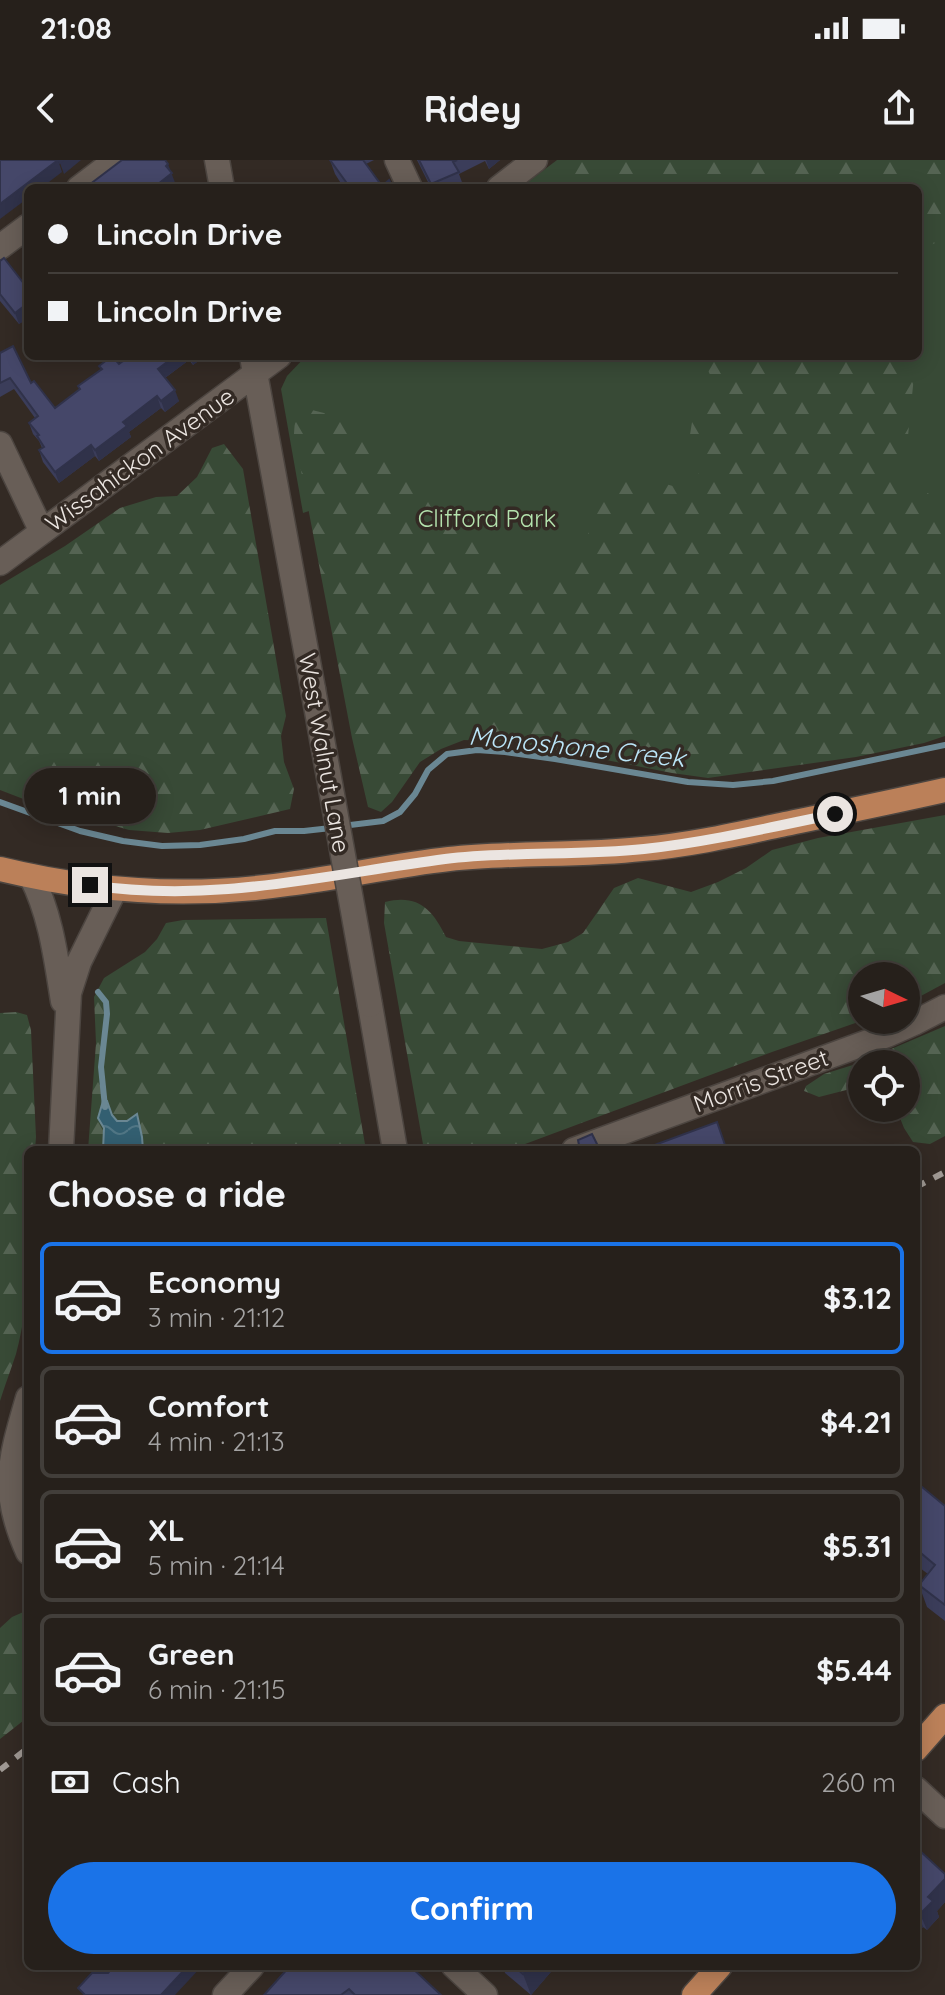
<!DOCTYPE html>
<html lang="en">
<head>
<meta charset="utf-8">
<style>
	body { margin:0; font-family:Quicksand,sans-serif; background:#2e2824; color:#f1f3f6; height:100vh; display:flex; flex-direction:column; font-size:30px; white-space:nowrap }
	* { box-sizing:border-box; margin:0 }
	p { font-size:26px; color:#a4a3a3 }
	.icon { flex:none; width:44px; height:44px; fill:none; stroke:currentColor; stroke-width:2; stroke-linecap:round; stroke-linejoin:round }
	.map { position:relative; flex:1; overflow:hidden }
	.drawer { position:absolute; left:24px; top:986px; width:896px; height:824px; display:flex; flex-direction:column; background:#26201b; border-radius:12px; box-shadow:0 4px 20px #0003,0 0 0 2px #423e3a }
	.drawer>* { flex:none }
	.banner { position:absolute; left:24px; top:24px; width:898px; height:176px; border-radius:12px; box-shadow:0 4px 20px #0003,0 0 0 2px #423e3a; display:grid; align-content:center; height:176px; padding:0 24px; background:#26201b }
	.needle { width:52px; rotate:95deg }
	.tools { position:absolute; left:848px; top:802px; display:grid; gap:16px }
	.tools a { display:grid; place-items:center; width:72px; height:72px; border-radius:50%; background:#26201b; box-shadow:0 4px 20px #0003,0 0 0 2px #423e3a; font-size:40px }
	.end { position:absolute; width:36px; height:36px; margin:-18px; border:10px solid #ebe5e1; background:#111; box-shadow:0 0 0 4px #111 }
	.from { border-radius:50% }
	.bubble { position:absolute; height:56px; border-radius:28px; background:#26201b; box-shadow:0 4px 20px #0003,0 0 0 2px #423e3a; font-size:26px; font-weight:700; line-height:56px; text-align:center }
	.banner b { display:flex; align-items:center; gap:28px; height:76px; font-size:30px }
	.banner b+b { border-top:2px solid #423e3a }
	.banner i { width:20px; height:20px; background:#f1f3f6 }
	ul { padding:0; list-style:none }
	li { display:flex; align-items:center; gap:24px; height:112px; margin:0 16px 12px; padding:0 8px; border:4px solid #423e3a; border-radius:12px }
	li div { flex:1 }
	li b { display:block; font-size:30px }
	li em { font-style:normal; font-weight:700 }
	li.selected { border-color:#1a73e8 }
	li>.icon { width:72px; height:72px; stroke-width:1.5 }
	h2 { padding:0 24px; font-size:36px; line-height:96px }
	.pay { display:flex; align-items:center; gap:20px; height:88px; padding:0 24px; font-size:30px }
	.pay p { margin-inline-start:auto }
	.primary-button { display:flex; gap:16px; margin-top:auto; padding:16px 24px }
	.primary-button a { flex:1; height:92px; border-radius:48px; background:#1a73e8; color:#fff; font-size:32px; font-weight:700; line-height:92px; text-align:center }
	.status { display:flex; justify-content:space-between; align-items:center; height:56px; padding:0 40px; background:#26201b; direction:ltr }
	.status svg { height:22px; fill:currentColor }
	header { display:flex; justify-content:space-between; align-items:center; height:104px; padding:0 24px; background:#26201b; font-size:36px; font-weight:700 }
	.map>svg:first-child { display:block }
	.green { fill:#384a36 }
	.forest { fill:url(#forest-firs) }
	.water { fill:url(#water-waves); stroke:#6a8793; stroke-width:2 }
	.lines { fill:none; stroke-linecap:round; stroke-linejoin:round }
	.stream { stroke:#6a8793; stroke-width:6 }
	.minor-casing { stroke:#4c4540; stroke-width:27 }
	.major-casing { stroke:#4c4540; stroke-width:27 }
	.minor { stroke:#685e57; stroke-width:24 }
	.major { stroke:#bb8059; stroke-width:24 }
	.rail { stroke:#9f9893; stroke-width:6; stroke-dasharray:10 10; stroke-linecap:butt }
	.minor-bridge-casing { stroke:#4c4540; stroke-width:27; stroke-linecap:butt }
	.minor-bridge { stroke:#685e57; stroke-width:24 }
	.wall { fill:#3b3d5a }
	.shaded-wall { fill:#30324a }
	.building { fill:#454769; stroke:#30324a; stroke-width:2 }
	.route { stroke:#ebe5e1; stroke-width:10 }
	.labels { text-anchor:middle; stroke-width:7; stroke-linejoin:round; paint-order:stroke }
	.street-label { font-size:24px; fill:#ebe5e1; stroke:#332a24 }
	.park-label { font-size:24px; fill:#b4e3ae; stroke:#332a24 }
	.water-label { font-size:26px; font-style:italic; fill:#bbe6f9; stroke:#332a24 }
</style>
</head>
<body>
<div class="status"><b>21:08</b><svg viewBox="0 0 49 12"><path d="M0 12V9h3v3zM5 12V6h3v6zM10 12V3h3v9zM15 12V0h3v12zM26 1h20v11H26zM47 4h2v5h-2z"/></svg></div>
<header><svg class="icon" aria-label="back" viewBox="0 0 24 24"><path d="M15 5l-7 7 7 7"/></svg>Ridey<svg class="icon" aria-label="share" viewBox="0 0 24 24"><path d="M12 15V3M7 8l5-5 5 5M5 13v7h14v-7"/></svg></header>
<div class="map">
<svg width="945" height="1835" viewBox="0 0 945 1835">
	<defs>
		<pattern id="forest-firs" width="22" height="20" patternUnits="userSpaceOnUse" patternTransform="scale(2)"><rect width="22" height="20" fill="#384a36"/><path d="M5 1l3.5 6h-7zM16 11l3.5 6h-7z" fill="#556453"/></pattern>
		<pattern id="water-waves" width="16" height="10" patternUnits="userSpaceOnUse" patternTransform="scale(2)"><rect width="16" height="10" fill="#335f71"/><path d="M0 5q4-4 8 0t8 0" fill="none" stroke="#517685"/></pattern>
	</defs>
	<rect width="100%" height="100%" fill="#332a24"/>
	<!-- green -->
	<path class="green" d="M557,0H945V459L754,501L309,351L303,353L281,229L287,216L306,196H918V28H520Z"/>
	<!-- forest -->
	<path class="forest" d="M576,0H945V79L918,90V28H554V15Z
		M701,196H916L904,316L940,342L945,352V576L924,583L856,597L708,618L672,613L515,582L464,580L441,589L420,602L392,642L381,652L368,647L352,578L294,274C295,263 294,254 304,248L328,254L335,252L352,270H368L380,277L392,288L404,306L405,314L415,328L433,335L453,347L507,393L519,412L531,420L549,417L566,408L588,376L593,329L609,315L629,313L676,327L696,321L702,304L689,281L692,262L711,246L715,225Z
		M224,284L243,309L286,556L281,576L284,602L294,629L290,649L200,670L168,673L129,670L26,640L0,630V425L65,386L120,348L156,337L177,336L197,317L212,288Z
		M945,655V823L906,844V816H862V860H864L772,892L509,990H424L384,763L385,742C418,734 432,749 446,777L459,781L542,789L568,782L583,773L614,728L638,718L691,732L718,722L746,708L772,690L818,678Z
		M326,758L366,990H88L96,883L94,837L104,818L145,792L157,779L166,763L183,760Z
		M16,852L27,855L31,870L36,977L35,990H28C28,1057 34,1128 16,1194C11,1209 5,1225 0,1241V853Z
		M945,866V976L930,984L913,982L904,968L896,948H906V904H862V926L819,937L804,931L806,926L824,914L856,904Z
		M28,1450V1557L0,1579V1468L12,1457Z"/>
	<!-- water -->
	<path class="water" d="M103,941H107L112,955L117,961H127L137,954L142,977L143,990H103L104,968L98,958Z"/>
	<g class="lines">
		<!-- stream -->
		<path class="stream" d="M0,642L80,671L123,681L162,686L200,685L244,679L275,671H304L331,668
			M342,666L383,661L400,652L415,634L428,610L447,594L477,590L505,592L555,599L688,622L733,625L773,621L945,585
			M98,832L106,842L107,854L101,907L105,947"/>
		<defs>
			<path id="minor" d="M217,0L222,28
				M397,0L410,28
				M79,28L116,0
				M499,28L535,0
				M0,87L28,66
				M253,202L313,529
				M0,284L42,372
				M0,403L279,196
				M31,716C51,755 56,798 63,841
				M370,845L395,990
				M61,990L69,833L79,802L115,729
				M574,990L887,875L914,863L945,847
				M28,1238C10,1300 0,1330 28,1392
				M916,1629L945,1656
				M454,1806L485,1835
				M225,1835L252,1806"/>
			<path id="major" d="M0,709C94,732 192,738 288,724C342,717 395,705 449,699C514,692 578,696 642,689C691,685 738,674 785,664C838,653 892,642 945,630
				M916,1589L945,1556
				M694,1835L720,1806"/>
		</defs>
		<!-- minor casing -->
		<use href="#minor" class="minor-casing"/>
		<!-- major casing -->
		<use href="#major" class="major-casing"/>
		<!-- minor -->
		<use href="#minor" class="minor"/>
		<!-- major -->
		<use href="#major" class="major"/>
		<!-- rail -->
		<path class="rail" d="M916,1027L945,1012
			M0,1610L28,1588"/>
		<defs>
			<path id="minor-bridge" d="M313,529L370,845"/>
		</defs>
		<!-- minor-bridge casing -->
		<use href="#minor-bridge" class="minor-bridge-casing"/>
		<!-- minor-bridge -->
		<use href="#minor-bridge" class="minor-bridge"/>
	</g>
	<!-- wall -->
	<path class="wall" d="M330,0H374L366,4L382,26L393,28L342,25L335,14Z
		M417,0H500L489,9L485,1L459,14L463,25L456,28H431Z
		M0,101L28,129V158L19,164L0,141Z
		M0,193L31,223L55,248L80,229L78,226L101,209L99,206L119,204L130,196H205L193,205L189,200L165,218L179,241L165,252L161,248L129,272L131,277L99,301L95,296L59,323L43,302L39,290L42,288L39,281L33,274L29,263L35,258L14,229L0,237Z
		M916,1322L945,1346V1461L927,1447L919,1425L928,1414L916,1405Z
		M916,1693L945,1714V1742L937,1751L939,1757L927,1770L923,1767L916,1774Z
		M289,1806H410L441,1835H264Z
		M503,1806H556L531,1835L505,1813Z"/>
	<!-- shaded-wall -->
	<path class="shaded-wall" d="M58,0L62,12L41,28H28V38L0,59V44Z
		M63,0H81L64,14L60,3Z
		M486,0H500L489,9Z
		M168,4L177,28H153L166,6Z
		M28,143V158L19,164L15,153Z
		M175,196H188L189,200L162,220L158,209Z
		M190,196H205L193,205Z
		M175,230L179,241L165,252L161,241Z
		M157,236L161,248L129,272L131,277L99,301L95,290L123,262Z
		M91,285L95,296L59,323L55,312Z
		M945,1719V1742L937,1751L939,1757L927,1770L920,1754L928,1737Z
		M917,1750L923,1767L916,1774V1751Z
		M188,1806H202L175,1835H161Z
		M530,1806H556L531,1835L523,1814Z"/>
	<!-- building -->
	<path class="building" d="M0,0H63L60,3L58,0L0,44Z
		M122,0H165L168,4L166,6L172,13L153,28H85Z
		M330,0H363L382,26L389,20L393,28H338L346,22Z
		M419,0H457L453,2L459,12L431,24Z
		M4,98L28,129V143L15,153L0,134V101Z
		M13,186L31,223L34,221L55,248L80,229L78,226L102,209L99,206L112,196L119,204L130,196H175L158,209L175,230L161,241L157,236L123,262L127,266L95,290L91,285L55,312L39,290L44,287L37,276L39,275L29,263L38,256L10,218L0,223V193Z
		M717,962L725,985L722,986L724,990H641Z
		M592,974L600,990H580L578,980Z
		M916,1322L945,1346V1445L919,1425L935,1405L916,1389Z
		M919,1690L945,1714V1719L928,1737L933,1741L920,1754L916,1751V1693Z
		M114,1806H188L161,1835H85L78,1828L92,1813H108Z
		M290,1806H410L441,1835H355L349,1829L341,1835H264Z
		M514,1806H530L523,1814Z"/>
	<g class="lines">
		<!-- route -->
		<path class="route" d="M90,725C214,744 323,715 445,699C511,691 578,696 644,689C708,682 772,667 835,654"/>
	</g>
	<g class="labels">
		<!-- street labels -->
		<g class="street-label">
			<text transform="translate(140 300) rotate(-36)" y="8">Wissahickon Avenue</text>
			<text transform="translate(324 593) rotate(80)" y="8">West Walnut Lane</text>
			<text transform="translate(761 921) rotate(-20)" y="8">Morris Street</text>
		</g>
		<!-- park labels -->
		<g class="park-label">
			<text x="487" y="367">Clifford Park</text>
		</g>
		<!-- water labels -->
		<g class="water-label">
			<text transform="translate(577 587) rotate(6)" y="9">Monoshone Creek</text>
		</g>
	</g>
</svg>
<div class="tools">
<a><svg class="needle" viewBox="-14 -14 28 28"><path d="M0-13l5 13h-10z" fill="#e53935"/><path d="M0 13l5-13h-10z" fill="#a4a3a3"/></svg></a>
<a><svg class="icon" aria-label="locate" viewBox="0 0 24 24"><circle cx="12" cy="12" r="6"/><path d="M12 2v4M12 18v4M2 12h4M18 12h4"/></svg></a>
</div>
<i class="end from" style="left:835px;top:654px"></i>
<i class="end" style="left:90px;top:725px"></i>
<div class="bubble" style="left:24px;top:608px;width:132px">1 min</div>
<div class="banner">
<b><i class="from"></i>Lincoln Drive</b>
<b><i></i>Lincoln Drive</b>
</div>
<section class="drawer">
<h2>Choose a ride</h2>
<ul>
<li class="selected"><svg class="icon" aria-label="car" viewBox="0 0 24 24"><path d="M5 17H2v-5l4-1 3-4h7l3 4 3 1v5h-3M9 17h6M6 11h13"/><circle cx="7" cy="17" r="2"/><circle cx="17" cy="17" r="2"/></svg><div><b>Economy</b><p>3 min · 21:12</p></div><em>$3.12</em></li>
<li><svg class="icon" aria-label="car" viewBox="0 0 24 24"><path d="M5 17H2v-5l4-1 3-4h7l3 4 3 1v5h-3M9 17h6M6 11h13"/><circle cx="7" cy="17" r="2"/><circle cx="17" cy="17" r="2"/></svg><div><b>Comfort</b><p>4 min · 21:13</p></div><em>$4.21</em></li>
<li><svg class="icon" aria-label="car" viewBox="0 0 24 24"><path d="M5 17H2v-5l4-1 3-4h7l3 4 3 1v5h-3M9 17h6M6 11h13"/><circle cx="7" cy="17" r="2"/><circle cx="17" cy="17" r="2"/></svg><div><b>XL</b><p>5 min · 21:14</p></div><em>$5.31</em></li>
<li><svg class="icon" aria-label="car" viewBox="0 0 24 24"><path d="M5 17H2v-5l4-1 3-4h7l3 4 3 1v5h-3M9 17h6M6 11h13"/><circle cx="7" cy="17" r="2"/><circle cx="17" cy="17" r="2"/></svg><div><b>Green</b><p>6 min · 21:15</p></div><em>$5.44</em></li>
</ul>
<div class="pay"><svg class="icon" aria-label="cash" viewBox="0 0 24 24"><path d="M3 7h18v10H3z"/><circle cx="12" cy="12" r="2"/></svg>Cash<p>260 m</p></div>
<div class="primary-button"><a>Confirm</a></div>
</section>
</div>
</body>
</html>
